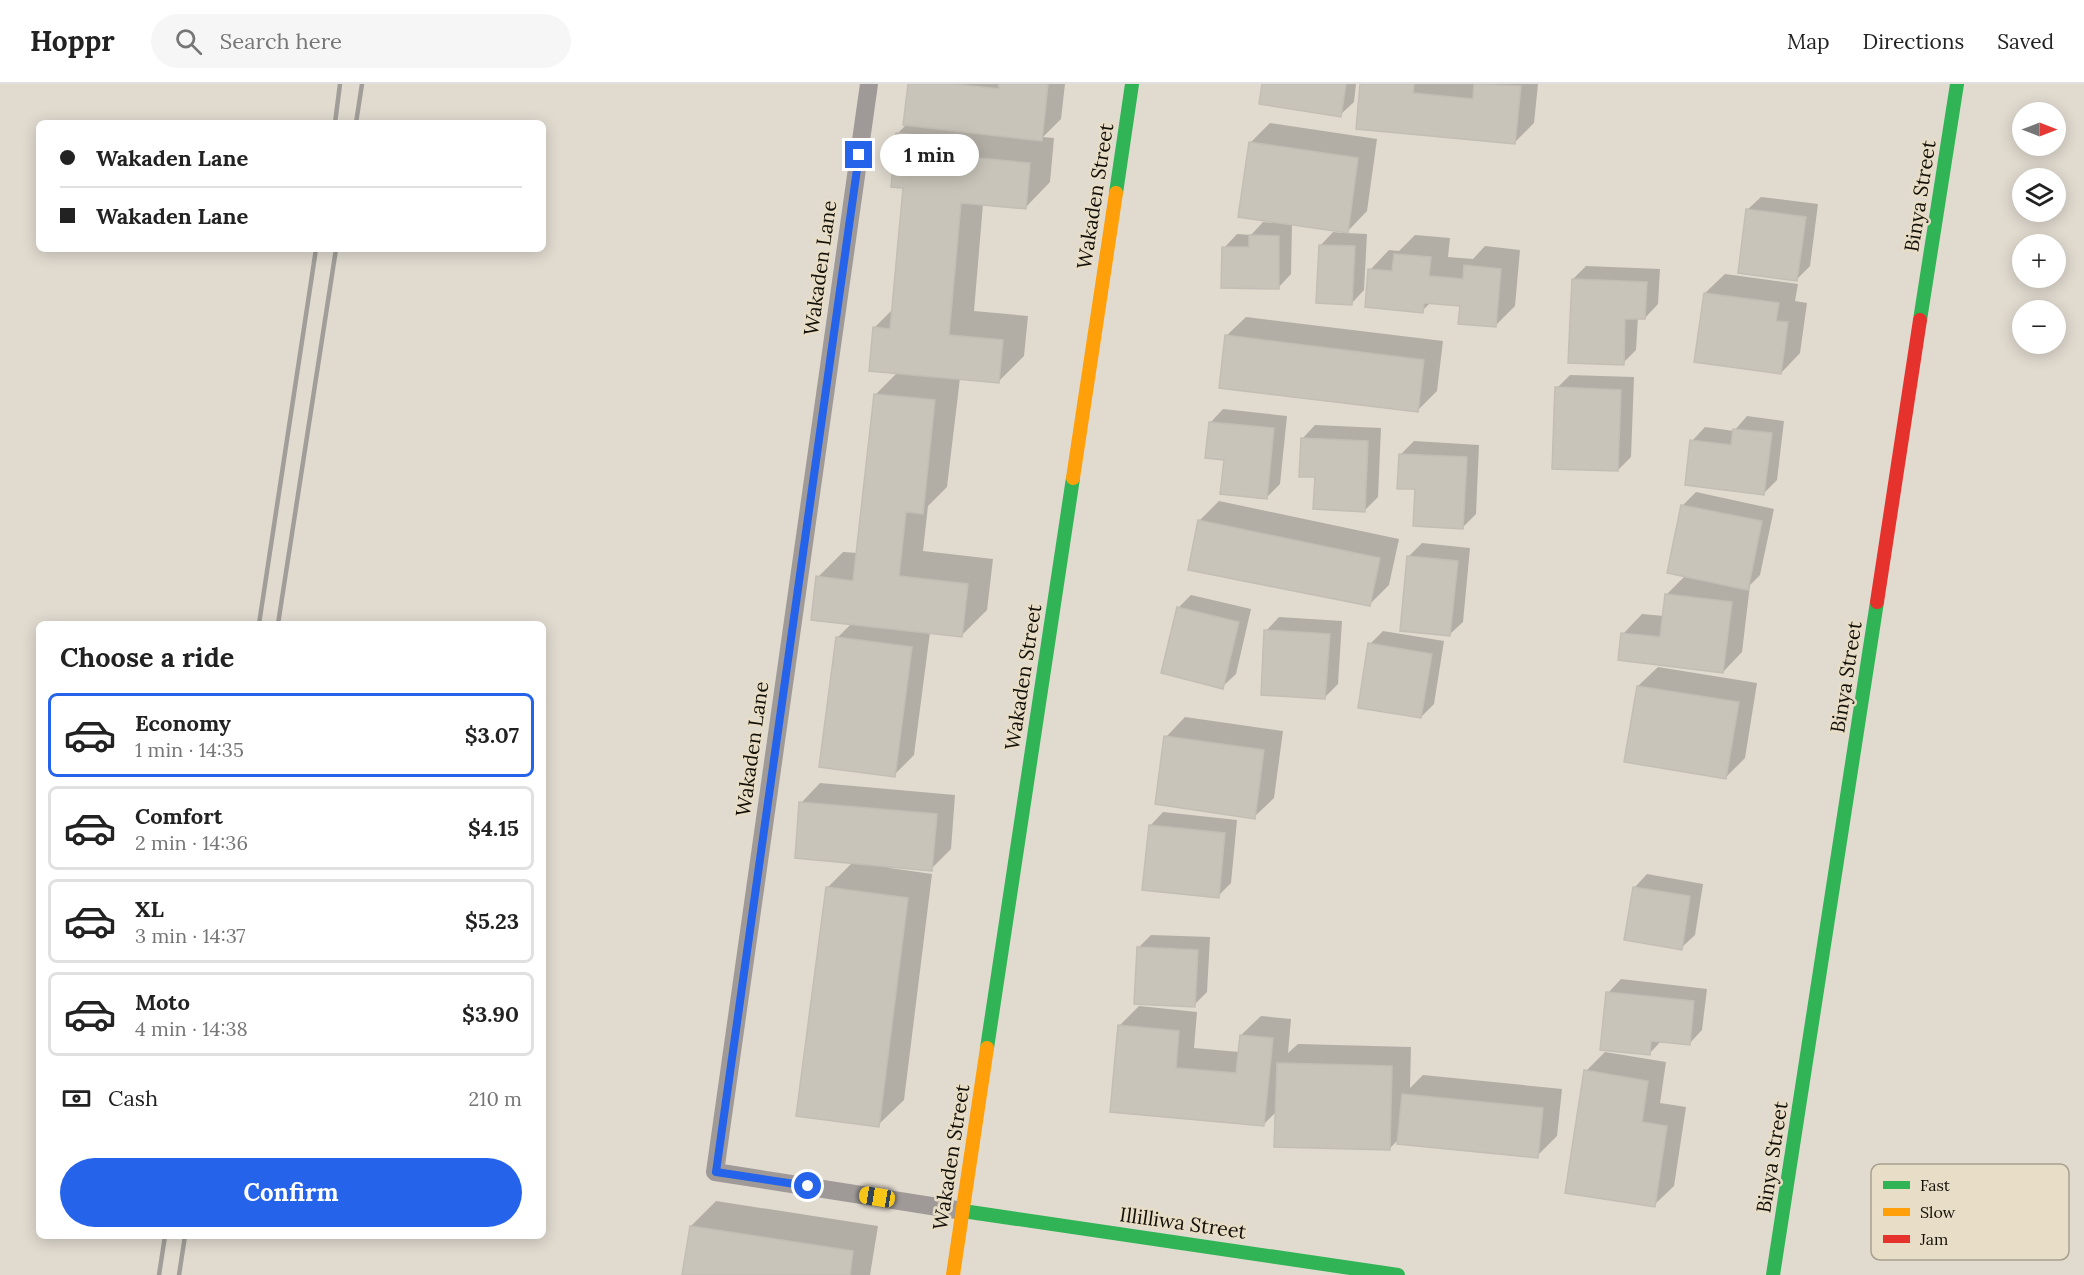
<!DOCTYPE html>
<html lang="en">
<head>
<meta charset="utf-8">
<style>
	body { margin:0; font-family:Lora,serif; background:#f6f6f6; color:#222; height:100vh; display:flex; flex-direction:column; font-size:22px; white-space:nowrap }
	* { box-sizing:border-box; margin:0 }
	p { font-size:20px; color:#767676 }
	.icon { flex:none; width:33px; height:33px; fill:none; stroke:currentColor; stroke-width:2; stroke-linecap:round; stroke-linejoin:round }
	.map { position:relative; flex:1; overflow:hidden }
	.drawer { position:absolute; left:36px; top:537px; width:510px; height:618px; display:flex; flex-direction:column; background:#fff; border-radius:9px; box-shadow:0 3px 15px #0003 }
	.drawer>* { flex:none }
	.hud { position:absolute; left:36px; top:36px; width:510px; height:132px; border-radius:9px; box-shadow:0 3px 15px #0003; display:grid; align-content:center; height:132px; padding:0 24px; background:#fff }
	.needle { width:39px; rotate:90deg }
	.fabs { position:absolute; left:2012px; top:18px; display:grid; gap:12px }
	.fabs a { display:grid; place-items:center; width:54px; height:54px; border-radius:50%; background:#fff; box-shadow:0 3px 15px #0003; font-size:30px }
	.end { position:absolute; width:27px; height:27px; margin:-14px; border:8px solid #2563eb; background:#fff; box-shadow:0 0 0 3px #fff }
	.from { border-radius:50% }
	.bubble { position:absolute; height:42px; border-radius:21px; background:#fff; box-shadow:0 3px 15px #0003; font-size:20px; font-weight:700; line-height:42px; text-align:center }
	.car { position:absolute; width:18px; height:36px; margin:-18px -9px; border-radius:8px; box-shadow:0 0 4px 2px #0007; background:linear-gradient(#f5c518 24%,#345 0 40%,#f5c518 0 76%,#345 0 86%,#f5c518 0) }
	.hud b { display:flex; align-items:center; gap:21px; height:57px; font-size:22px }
	.hud b+b { border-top:2px solid #e0e0e0 }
	.hud i { width:15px; height:15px; background:#222 }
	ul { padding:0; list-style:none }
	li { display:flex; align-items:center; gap:18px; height:84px; margin:0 12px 9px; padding:0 12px; border:3px solid #e0e0e0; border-radius:9px }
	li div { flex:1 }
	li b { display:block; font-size:22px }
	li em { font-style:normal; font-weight:700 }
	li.current { border-color:#2563eb }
	li>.icon { width:54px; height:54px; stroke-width:1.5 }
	h2 { padding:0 24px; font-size:27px; line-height:72px }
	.pay { display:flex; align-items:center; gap:15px; height:66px; padding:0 24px; font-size:22px }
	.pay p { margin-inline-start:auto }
	.action { display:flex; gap:12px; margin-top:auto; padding:12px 24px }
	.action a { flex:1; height:69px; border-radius:36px; background:#2563eb; color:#fff; font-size:24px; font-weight:700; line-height:69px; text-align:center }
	header { display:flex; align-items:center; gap:36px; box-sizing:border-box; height:84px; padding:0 30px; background:#fff; border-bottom:2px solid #e0e0e0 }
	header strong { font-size:28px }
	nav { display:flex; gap:33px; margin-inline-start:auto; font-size:21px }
	.search { width:420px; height:54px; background:#f6f6f6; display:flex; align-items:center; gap:15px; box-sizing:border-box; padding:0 21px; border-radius:33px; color:#767676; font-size:22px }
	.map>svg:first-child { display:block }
	.shadow { fill:#0003 }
	.building { fill:#c8c4b9; stroke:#c3beb5; stroke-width:1.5 }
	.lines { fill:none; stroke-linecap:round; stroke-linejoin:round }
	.lane { stroke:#9f9a98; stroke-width:18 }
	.fast { stroke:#30b455; stroke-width:14 }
	.slow { stroke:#ff9f0a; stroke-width:14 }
	.jam { stroke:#e5322d; stroke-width:14 }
	.rail { stroke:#a19e99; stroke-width:4.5 }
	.route { stroke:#2563eb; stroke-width:8 }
	.labels { text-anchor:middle; stroke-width:5; stroke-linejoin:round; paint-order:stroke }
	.street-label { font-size:20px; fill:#131008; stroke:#e8ddc7 }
	.key { fill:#e8ddc7; stroke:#a8a08e; stroke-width:1.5 }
	.key-label { font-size:16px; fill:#131008 }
</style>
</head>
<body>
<header>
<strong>Hoppr</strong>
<div class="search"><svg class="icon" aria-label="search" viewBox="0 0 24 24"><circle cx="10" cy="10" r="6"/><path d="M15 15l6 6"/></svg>Search here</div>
<nav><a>Map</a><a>Directions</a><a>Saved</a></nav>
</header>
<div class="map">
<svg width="2084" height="1191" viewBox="0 0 2084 1191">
	<rect width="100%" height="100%" fill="#e0dacf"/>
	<!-- shadow -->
	<path class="shadow" d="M909,0H1065L1061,35L1043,53L1054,54L1050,98L1025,124L983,120L974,227L1028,232L1024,272L999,297L960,294L947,403L928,422L923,467L993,475L987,526L962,551L930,548L914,671L894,691L837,554L852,539L818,493L843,468L858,469L876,310L898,288L874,244L893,225L905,103L897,50L907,40Z
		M1264,0H1356L1354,18L1340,31Z
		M1362,0H1538L1534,39L1515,58Z
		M1270,39L1377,55L1367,127L1346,149L1367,150L1364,206L1351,220L1320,162L1333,148L1345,149L1346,147L1292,139L1291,190L1278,204L1224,164L1237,150L1251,151L1263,138L1276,139L1250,59Z
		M1761,113L1818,120L1810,182L1796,196L1747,126Z
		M1415,151L1450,154L1448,173L1473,175L1485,162L1520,166L1515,222L1496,241L1461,221L1431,218L1422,227L1370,186L1389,166L1399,167Z
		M1586,182L1660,185L1658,220L1645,234L1638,233L1636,266L1623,279L1573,195Z
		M1725,190L1798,200L1795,217L1807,219L1800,269L1781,289L1705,209Z
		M1246,233L1443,257L1437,307L1417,327L1226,252Z
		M1570,291L1634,293L1631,373L1618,386L1557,304Z
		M1223,325L1287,332L1280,400L1267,413L1226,374L1210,339Z
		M1747,332L1784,337L1777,396L1764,409L1692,357L1705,343L1734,347Z
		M1315,341L1381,344L1378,413L1365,426L1317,392L1302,355Z
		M1414,357L1479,361L1476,430L1463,443L1416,404L1401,370Z
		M1696,408L1774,425L1760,491L1750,501L1742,568L1723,588L1623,550L1642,530L1664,532L1666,511L1686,491L1683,421Z
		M1219,417L1399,455L1389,501L1370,520L1199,437Z
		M1422,459L1470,464L1463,538L1449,551L1409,472Z
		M1191,511L1251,525L1236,590L1222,603L1178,524Z
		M1279,533L1342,537L1338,600L1325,613L1266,547Z
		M1383,547L1444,557L1434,620L1421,633L1370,560Z
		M1658,583L1757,599L1745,674L1726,693L1638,602Z
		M1185,633L1283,647L1274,714L1254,733L1166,653Z
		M820,699L955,711L951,765L931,785L890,781V784L932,790L904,1016L878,1041L827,804L853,778L801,719Z
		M1163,728L1237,736L1231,799L1218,812L1150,742Z
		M1647,790L1703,800L1695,851L1681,864L1634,804Z
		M1151,851L1210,853L1207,908L1194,921L1138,864Z
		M1621,895L1707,905L1702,946L1689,960L1662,956L1650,969L1608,909Z
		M1139,922L1197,928L1194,964L1239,968L1241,951L1261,932L1291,935L1288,969L1298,960L1411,963L1410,1004L1423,991L1562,1005L1557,1052L1537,1072L1399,1055L1389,1065L1277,1027L1264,1040L1112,1026L1119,942Z
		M1605,968L1666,978L1660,1019L1686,1023L1674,1102L1654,1121L1586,987Z
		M716,1117L878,1142L870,1191H684L691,1142Z"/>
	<!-- building -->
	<path class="building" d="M908,0H955L999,5V0H1048L1042,57L903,41Z
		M1262,0H1346L1341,33L1259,20Z
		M1360,0H1414L1413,9L1473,15L1474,0L1521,2L1515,60L1356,45Z
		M896,49L926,52L925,69L1030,79L1026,125L961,119L949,251L1003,256L999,299L869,287L873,243L890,245L903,104L891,103Z
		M1249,58L1358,74L1348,149L1238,133Z
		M1746,125L1806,133L1797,197L1738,189Z
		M1249,151L1279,152V205L1221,204L1222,163H1249Z
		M1319,161L1355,162L1352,221L1316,219Z
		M1394,170L1431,173L1429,192L1463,195L1464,181L1501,185L1496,243L1458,240L1460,222L1424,219L1423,229L1365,223L1368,185L1392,187Z
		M1572,195L1647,198L1645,235H1625L1624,281L1568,279Z
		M1704,209L1779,219L1776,237L1788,238L1781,290L1694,278Z
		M1225,251L1424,276L1418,328L1219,304Z
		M1555,303L1621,306L1618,387L1552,385Z
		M874,310L935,316L923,430L906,428L899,492L968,500L962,553L811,536L816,492L853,497Z
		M1209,338L1274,344L1267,415L1220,410L1224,376L1205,374Z
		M1733,345L1772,349L1764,411L1685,401L1690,356L1731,361Z
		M1301,354L1368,357L1365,428L1313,425L1315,393H1299Z
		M1399,370L1467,373L1463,445L1413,442L1415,405H1397Z
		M1681,421L1762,437L1748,506L1667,489Z
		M1198,436L1380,474L1370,522L1188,486Z
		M1407,472L1458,477L1450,552L1400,547Z
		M1665,510L1732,518L1723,589L1618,576L1621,549L1660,553Z
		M1177,523L1239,538L1223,605L1161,589Z
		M1264,546L1330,550L1325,615L1261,611Z
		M836,553L912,563L895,693L819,683Z
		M1368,559L1432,570L1421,634L1358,624Z
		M1637,602L1739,618L1726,695L1624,678Z
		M1164,652L1264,666L1255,735L1155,720Z
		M799,718L937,730L932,787L795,774Z
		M1149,741L1225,749L1219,814L1142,806Z
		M826,803L908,814L879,1043L796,1032Z
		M1633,803L1690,812L1682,866L1624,856Z
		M1137,863L1198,866L1195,923L1134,920Z
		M1606,908L1694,917L1690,961L1651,957L1650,971L1600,966Z
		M1118,941L1179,947L1176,984L1236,989L1240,951L1273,954L1264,1042L1110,1028Z
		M1277,979L1392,982L1390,1066L1274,1063Z
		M1584,986L1648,997L1642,1038L1667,1042L1655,1123L1565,1109Z
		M1402,1010L1543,1024L1538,1074L1397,1060Z
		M690,1142L853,1167L850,1191H682Z"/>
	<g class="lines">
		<!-- lane -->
		<path class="lane" d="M869,0L715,1088L963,1127"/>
		<!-- fast -->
		<path class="fast" d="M1116,109L1132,0
			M1920,236L1957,0
			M987,964L1073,394
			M963,1127L1398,1191
			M1773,1191L1877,518"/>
		<!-- slow -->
		<path class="slow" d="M1073,394L1116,109
			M953,1191L987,964"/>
		<!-- jam -->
		<path class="jam" d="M1877,518L1920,236"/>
		<!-- rail -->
		<path class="rail" d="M335,39L340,0
			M356,39L362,0
			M259,540L316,165
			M278,540L336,165
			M159,1191L165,1152
			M179,1191L185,1152"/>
	</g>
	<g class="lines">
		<!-- route -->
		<path class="route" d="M808,1102L716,1088L859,71"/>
	</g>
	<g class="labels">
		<!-- street labels -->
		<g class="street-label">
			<text transform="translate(1095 112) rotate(-81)" y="7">Wakaden Street</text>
			<text transform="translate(1920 112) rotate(-81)" y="7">Binya Street</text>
			<text transform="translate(820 184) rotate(-82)" y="7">Wakaden Lane</text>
			<text transform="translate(1023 593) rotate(-81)" y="7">Wakaden Street</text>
			<text transform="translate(1846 593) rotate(-81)" y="7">Binya Street</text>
			<text transform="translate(752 665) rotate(-82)" y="7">Wakaden Lane</text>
			<text transform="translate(951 1073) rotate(-81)" y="7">Wakaden Street</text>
			<text transform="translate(1772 1073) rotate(-81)" y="7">Binya Street</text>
			<text transform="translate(1183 1139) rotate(8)" y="7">Illilliwa Street</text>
		</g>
	</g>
	<!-- legend -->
	<rect x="1871" y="1080" width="198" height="96" rx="9" class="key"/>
	<rect x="1883" y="1097" width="27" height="8" fill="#30b455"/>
	<rect x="1883" y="1124" width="27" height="8" fill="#ff9f0a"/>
	<rect x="1883" y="1151" width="27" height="8" fill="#e5322d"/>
	<g class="key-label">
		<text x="1920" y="1107">Fast</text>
		<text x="1920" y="1134">Slow</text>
		<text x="1920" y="1161">Jam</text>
	</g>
</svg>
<div class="fabs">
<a><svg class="needle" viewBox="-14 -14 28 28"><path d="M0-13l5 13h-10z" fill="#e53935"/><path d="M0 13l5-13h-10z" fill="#767676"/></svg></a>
<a><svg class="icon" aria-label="layers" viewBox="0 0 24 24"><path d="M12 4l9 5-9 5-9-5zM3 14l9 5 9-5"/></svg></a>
<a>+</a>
<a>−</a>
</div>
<i class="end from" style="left:808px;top:1102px"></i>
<i class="end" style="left:859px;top:71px"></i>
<div class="bubble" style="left:880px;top:50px;width:99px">1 min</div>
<i class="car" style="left:877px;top:1113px;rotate:279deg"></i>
<div class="hud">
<b><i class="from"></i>Wakaden Lane</b>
<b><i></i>Wakaden Lane</b>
</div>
<section class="drawer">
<h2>Choose a ride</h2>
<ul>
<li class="current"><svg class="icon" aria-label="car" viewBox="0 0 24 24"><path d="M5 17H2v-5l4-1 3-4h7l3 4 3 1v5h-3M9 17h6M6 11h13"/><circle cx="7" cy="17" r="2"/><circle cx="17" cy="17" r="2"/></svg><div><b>Economy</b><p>1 min · 14:35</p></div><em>$3.07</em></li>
<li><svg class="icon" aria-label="car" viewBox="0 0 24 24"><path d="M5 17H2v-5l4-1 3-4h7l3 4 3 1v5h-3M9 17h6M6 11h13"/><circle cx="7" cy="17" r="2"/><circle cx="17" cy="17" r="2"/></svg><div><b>Comfort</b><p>2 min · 14:36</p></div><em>$4.15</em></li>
<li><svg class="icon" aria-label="car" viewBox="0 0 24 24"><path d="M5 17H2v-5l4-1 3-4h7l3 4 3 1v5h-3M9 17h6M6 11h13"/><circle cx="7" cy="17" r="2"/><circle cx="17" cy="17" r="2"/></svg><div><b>XL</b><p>3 min · 14:37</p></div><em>$5.23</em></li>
<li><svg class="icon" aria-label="car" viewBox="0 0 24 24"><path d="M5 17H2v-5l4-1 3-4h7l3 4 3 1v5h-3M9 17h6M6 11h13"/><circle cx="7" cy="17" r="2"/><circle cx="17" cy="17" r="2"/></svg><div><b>Moto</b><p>4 min · 14:38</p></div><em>$3.90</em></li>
</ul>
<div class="pay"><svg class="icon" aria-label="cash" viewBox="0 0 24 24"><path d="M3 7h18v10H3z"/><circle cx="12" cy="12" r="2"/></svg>Cash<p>210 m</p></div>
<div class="action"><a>Confirm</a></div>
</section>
</div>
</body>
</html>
